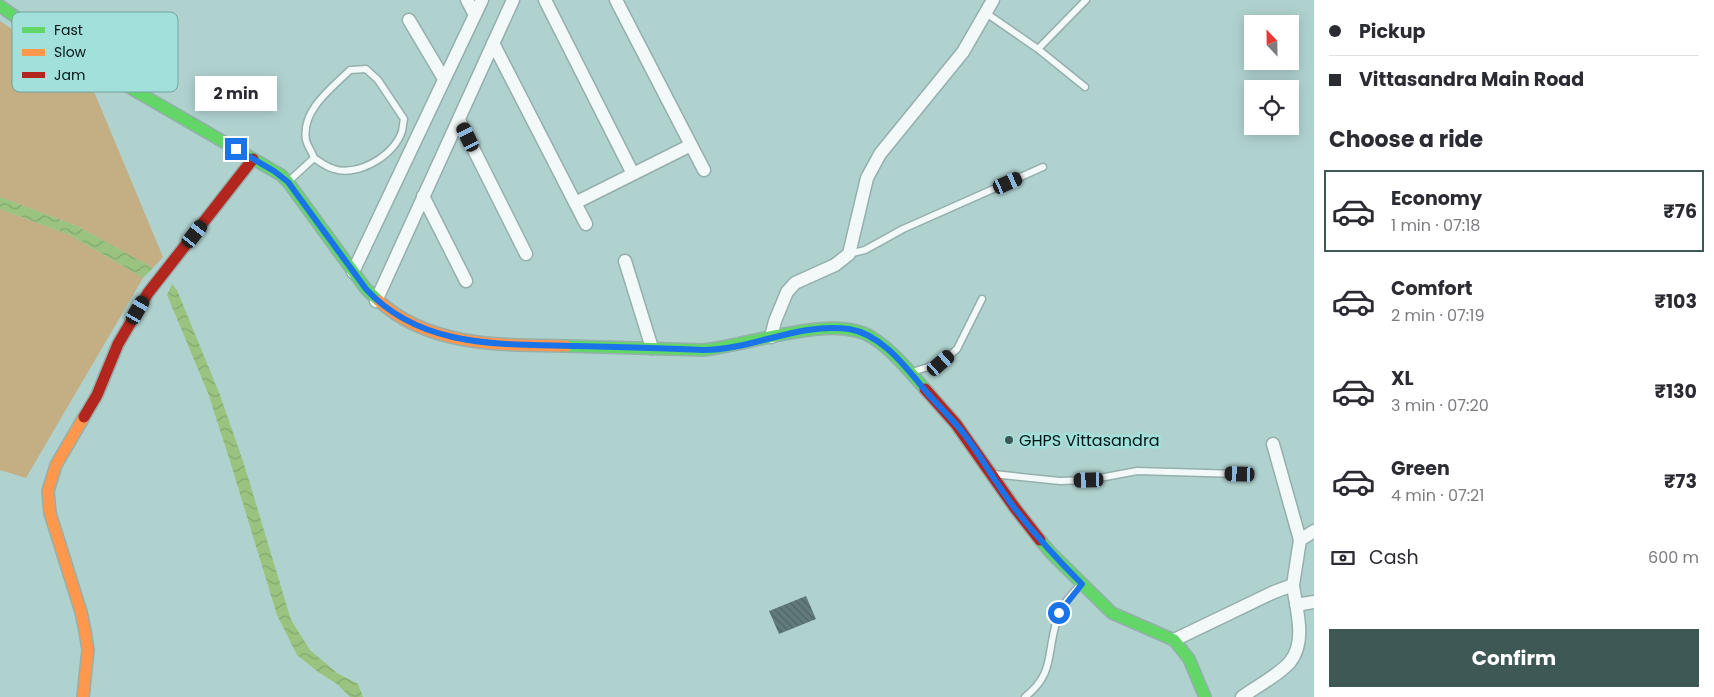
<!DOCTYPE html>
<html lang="en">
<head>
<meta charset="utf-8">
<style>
	body { margin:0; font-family:Poppins,sans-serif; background:#f7f7f7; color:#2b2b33; height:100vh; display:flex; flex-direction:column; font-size:19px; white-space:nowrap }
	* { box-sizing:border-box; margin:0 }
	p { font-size:16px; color:#7c7c81 }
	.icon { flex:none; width:28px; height:28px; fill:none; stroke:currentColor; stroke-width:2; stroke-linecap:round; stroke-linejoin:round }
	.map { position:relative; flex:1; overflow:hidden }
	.sheet { display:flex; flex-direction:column; background:#fff; width:400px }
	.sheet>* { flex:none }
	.guide { display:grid; align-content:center; height:110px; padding:0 15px; background:#fff }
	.needle { width:32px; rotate:338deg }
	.tools { position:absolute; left:1244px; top:15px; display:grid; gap:10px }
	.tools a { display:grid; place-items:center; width:55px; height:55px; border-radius:0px; background:#fff; box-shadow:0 2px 12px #0003; font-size:25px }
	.end { position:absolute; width:22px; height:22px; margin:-11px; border:6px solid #1a73e8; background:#fff; box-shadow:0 0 0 2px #fff }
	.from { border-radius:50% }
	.bubble { position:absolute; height:35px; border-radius:0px; background:#fff; box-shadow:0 2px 12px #0003; font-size:16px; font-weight:700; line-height:35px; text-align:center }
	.car { position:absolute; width:15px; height:30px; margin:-15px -8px; border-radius:6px; box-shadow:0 0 4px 1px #0007; background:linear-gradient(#222 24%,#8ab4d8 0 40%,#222 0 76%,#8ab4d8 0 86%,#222 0) }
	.guide b { display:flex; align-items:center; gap:18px; height:48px; font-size:19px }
	.guide b+b { border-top:1px solid #e1e1e2 }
	.guide i { width:12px; height:12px; background:#2b2b33 }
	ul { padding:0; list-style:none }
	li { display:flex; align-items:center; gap:15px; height:82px; margin:0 10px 8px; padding:0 5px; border:2px solid transparent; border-radius:0px }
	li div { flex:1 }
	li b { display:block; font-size:19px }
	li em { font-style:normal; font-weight:700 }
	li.active { border-color:#3e5856 }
	li>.icon { width:45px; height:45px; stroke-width:1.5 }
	h2 { padding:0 15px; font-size:22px; line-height:60px }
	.pay { display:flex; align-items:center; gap:12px; height:55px; padding:0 15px; font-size:19px }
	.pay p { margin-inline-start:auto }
	.primary-button { display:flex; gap:10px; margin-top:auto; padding:10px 15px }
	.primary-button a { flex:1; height:58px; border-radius:0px; background:#3e5856; color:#fff; font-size:20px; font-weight:700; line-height:58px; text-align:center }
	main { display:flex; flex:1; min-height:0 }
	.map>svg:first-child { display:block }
	.green { fill:#c3af83 }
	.water { fill:url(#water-waves) }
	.building { fill:url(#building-back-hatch) }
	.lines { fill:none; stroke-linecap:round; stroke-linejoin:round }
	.lane-casing { stroke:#94afac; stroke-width:9 }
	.street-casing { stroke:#94afac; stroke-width:15 }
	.fast-casing { stroke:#94afac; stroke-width:14 }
	.slow-casing { stroke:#94afac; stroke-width:14 }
	.jam-casing { stroke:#94afac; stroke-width:14 }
	.lane { stroke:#f3f8f8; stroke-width:6 }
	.street { stroke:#f3f8f8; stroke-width:12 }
	.fast { stroke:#63d668; stroke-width:11 }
	.slow { stroke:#ff974d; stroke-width:11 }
	.jam { stroke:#b3261e; stroke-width:11 }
	.route { stroke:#1a73e8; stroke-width:6 }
	.poi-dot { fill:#3e5856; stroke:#a2e0db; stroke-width:2 }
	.labels { text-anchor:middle; stroke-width:5; stroke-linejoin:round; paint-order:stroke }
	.poi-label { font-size:16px; fill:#001615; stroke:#a2e0db; text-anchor:start }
	.key { fill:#a2e0db; stroke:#71a3a0; stroke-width:1 }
	.key-label { font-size:14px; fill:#001615 }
</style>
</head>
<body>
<main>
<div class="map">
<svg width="1314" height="697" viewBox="0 0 1314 697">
	<defs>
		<pattern id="water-waves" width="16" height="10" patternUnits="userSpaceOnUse" patternTransform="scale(1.25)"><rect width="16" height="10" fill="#9ac380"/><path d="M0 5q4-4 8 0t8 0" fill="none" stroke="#83a76e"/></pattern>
		<pattern id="building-back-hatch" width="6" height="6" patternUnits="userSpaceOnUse" patternTransform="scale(1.25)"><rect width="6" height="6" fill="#617b7b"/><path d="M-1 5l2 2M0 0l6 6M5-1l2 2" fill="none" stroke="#4e6464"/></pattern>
	</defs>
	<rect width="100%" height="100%" fill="#b0d2cf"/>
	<!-- green -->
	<path class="green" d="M0,21L90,82L163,257L153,268L77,226L0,197Z
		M0,209L70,235L143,278L26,478L0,470Z"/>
	<!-- water -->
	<path class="water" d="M0,197L77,226L153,268L143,278L70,235L0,209Z
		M172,284L177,290L220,395L244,464L291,620L310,650L337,673L358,684L363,697H350L337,684L318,672L297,655L277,615L230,461L208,393L167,295Z"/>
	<!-- building -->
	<path class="building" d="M806,596L816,619L779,634L769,611Z"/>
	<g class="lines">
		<defs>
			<path id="lane" d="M986,13L1038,49L1086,0
				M1038,49L1085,87
				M289,181L314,158C312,152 307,145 306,140C301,110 332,88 350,70L366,69L378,80L404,119C403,123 403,127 402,131C395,155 358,177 334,169C326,167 320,162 314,158
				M849,254L865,250L903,229L1043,167
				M912,372L941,363L957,349L982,299
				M993,474L1060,481L1089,480L1137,471L1240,474
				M1025,697C1053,675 1047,657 1055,627C1056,622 1057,616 1059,612C1065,601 1074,592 1081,584"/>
			<path id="street" d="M467,0L475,15
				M545,0L633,174
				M409,20L444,79
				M493,43L586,224
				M459,120L526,254
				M691,145L704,170
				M423,196L466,281
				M575,203L691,145L616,0
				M625,261L652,348
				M353,272L482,0
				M376,301L513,0
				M771,337L775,321L787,292L795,283L835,265L849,254L867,178L880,154L963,52L993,0
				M1273,444L1300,540
				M1296,605L1314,602
				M1174,640L1274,592L1293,585L1300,540L1314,531
				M1242,697C1257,686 1279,675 1290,662C1307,641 1296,609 1293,585"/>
			<path id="fast" d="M0,6L51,42L281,175L288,182L366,289L379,301
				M566,346L703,350C748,346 834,312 873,338C893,351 909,371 925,389
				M1040,540L1051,553L1112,613L1174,640L1189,659L1205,697"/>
			<path id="slow" d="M379,301C429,347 503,345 566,346
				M83,697L88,650L85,631L81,612L50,513L48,491L56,465L84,417"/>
			<path id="jam" d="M925,389L956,424L1015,508L1040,540
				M84,417L97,395L118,344L148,293L253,159"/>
		</defs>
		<!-- lane casing -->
		<use href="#lane" class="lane-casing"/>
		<!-- street casing -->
		<use href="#street" class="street-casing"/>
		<!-- fast casing -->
		<use href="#fast" class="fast-casing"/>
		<!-- slow casing -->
		<use href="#slow" class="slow-casing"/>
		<!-- jam casing -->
		<use href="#jam" class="jam-casing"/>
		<!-- lane -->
		<use href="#lane" class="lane"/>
		<!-- street -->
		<use href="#street" class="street"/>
		<!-- fast -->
		<use href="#fast" class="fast"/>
		<!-- slow -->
		<use href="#slow" class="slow"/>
		<!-- jam -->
		<use href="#jam" class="jam"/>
	</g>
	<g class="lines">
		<!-- route -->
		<path class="route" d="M236,149L274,171L288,182L366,289C420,348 499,344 573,346C616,347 660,348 703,350C752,350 799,322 849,329C881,334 905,366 924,389C938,406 954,420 967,438C984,461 998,487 1016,510C1036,536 1058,560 1082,584L1059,613"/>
	</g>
	<!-- markers -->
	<circle class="poi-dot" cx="1009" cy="440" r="5"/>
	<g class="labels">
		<!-- poi labels -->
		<g class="poi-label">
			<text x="1019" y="446">GHPS Vittasandra</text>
		</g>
	</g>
	<!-- legend -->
	<rect x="12" y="12" width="166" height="80" rx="8" class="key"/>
	<rect x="22" y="27" width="23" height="6" fill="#63d668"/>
	<rect x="22" y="49" width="23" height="7" fill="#ff974d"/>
	<rect x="22" y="72" width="23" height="6" fill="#b3261e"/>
	<g class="key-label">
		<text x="54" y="35">Fast</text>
		<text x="54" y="57">Slow</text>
		<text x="54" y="80">Jam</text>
	</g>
</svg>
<div class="tools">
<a><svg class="needle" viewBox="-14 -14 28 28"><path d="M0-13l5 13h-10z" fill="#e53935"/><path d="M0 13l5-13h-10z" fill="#7c7c81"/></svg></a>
<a><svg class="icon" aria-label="locate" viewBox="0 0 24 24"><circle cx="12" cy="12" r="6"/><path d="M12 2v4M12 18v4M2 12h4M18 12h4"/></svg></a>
</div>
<i class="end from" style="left:1059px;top:613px"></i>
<i class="end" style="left:236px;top:149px"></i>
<div class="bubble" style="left:195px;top:76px;width:82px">2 min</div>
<i class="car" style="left:468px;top:137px;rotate:334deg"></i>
<i class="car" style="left:1008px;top:183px;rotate:66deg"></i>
<i class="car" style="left:195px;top:234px;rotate:38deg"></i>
<i class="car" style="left:138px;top:310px;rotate:30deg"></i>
<i class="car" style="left:941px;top:363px;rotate:49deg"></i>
<i class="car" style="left:1240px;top:474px;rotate:272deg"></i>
<i class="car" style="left:1089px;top:480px;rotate:268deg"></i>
</div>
<section class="sheet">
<div class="guide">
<b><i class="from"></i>Pickup</b>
<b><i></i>Vittasandra Main Road</b>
</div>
<h2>Choose a ride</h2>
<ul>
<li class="active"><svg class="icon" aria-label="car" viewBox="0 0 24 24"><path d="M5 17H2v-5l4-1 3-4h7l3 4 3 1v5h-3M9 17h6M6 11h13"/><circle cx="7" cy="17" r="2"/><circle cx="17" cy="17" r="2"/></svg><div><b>Economy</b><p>1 min · 07:18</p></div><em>₹76</em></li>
<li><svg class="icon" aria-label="car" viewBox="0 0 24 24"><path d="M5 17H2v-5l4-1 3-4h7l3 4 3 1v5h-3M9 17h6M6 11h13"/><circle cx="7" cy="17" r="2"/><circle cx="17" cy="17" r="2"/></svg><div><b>Comfort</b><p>2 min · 07:19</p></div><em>₹103</em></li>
<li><svg class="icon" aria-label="car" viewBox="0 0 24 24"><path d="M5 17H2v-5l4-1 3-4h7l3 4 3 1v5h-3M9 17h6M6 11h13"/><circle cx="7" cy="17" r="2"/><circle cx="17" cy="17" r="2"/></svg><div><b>XL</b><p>3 min · 07:20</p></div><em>₹130</em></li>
<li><svg class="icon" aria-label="car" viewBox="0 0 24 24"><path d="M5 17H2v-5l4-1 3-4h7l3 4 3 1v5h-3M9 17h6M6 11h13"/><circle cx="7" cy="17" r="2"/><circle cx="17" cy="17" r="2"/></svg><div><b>Green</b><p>4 min · 07:21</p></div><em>₹73</em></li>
</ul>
<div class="pay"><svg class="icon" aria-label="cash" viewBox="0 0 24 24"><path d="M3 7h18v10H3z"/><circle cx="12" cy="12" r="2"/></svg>Cash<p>600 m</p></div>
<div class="primary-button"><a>Confirm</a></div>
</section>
</main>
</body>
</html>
